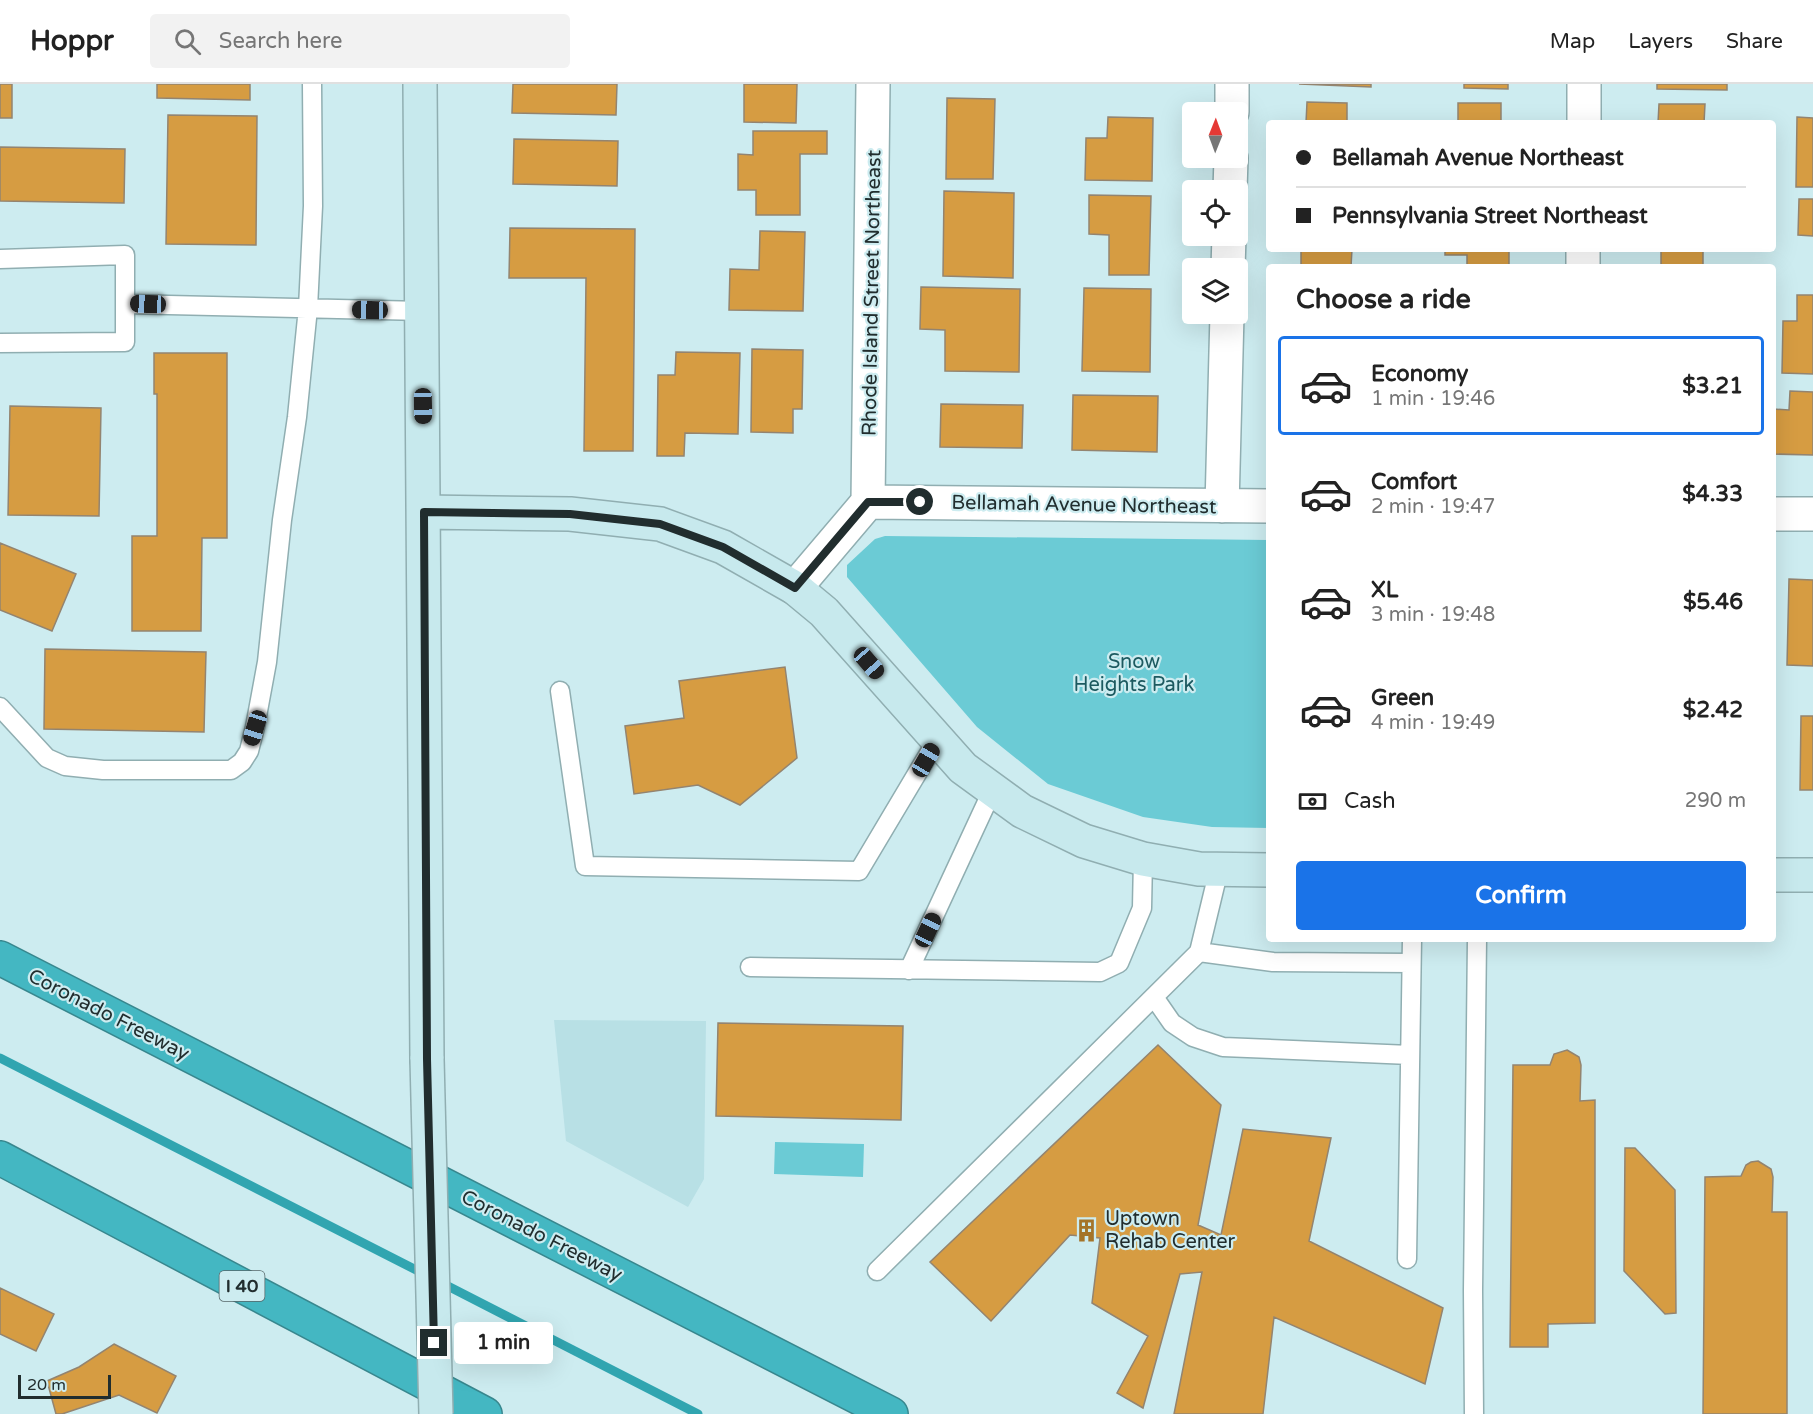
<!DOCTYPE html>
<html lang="en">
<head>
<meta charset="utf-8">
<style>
	body { margin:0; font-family:"Varela Round",sans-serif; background:#f2f2f2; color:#222; height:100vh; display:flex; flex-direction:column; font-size:22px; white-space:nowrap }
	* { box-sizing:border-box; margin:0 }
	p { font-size:20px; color:#767676 }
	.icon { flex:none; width:33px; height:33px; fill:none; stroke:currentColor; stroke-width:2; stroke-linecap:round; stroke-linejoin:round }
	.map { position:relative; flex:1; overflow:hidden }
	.panel { position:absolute; left:1266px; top:180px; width:510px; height:678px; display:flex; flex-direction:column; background:#fff; border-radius:6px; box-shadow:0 6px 24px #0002 }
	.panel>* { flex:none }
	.guide { position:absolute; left:1266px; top:36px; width:510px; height:132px; border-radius:6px; box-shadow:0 6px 24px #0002; display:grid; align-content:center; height:132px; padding:0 30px; background:#fff }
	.needle { width:39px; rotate:1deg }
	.buttons { position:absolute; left:1182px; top:18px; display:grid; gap:12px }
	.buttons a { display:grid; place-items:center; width:66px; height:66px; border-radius:6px; background:#fff; box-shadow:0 6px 24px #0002; font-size:30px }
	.scale { position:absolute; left:18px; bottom:15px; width:93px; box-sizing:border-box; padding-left:6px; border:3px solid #212d2e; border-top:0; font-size:16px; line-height:21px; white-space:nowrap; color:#212d2e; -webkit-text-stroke:4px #cdecf0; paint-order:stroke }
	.end { position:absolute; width:27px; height:27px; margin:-14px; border:8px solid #212d2e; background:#fff; box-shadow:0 0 0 3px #fff }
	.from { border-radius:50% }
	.bubble { position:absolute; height:42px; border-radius:6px; background:#fff; box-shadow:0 6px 24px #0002; font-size:20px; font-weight:700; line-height:42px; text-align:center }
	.car { position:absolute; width:18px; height:36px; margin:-18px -9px; border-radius:8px; box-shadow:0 0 4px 2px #0007; background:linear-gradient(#222 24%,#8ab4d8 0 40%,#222 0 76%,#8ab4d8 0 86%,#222 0) }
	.guide b { display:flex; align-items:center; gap:21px; height:57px; font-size:22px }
	.guide b+b { border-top:2px solid #e0e0e0 }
	.guide i { width:15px; height:15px; background:#222 }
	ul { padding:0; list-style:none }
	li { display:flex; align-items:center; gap:18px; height:99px; margin:0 12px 9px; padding:0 18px; border:3px solid transparent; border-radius:6px }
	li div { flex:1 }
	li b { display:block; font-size:22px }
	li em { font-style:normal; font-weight:700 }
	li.on { border-color:#1a73e8 }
	li>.icon { width:54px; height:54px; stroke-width:1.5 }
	h2 { padding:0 30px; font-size:27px; line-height:72px }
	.pay { display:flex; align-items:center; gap:15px; height:66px; padding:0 30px; font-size:22px }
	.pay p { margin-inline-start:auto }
	.action { display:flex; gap:12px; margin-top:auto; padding:12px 30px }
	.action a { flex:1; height:69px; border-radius:6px; background:#1a73e8; color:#fff; font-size:24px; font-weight:700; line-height:69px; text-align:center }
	header { display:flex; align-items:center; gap:36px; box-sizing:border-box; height:84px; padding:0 30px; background:#fff; border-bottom:2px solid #e0e0e0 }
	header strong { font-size:28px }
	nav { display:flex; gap:33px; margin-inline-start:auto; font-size:21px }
	.search { width:420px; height:54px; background:#f2f2f2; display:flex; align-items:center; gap:15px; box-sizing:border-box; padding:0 21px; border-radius:6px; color:#767676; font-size:22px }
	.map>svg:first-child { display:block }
	.built { fill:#b8e0e5 }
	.green { fill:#6bcbd5 }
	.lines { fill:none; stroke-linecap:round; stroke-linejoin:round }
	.stream { stroke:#31a5b0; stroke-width:9 }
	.building { fill:#d69c42; stroke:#938470; stroke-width:1.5 }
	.lane-casing { stroke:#90aeb1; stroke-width:21 }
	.street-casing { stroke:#90aeb1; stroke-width:36 }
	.secondary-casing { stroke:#90aeb1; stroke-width:36 }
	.highway-casing { stroke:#38878e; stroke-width:36 }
	.lane { stroke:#fff; stroke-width:18 }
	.street { stroke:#fff; stroke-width:33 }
	.secondary { stroke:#c7e9ed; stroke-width:33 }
	.highway { stroke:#44b7c2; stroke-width:33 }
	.secondary-bridge-casing { stroke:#90aeb1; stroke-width:36; stroke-linecap:butt }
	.secondary-bridge { stroke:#c7e9ed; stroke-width:33 }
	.route { stroke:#212d2e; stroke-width:8 }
	.labels { text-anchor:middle; stroke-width:4.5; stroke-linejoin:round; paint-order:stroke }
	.shield { fill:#cdecf0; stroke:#556668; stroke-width:1.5 }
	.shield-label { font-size:18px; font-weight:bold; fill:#212d2e }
	.street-label { font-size:20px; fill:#212d2e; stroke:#cdecf0 }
	.park-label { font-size:20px; fill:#1c5a60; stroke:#cdecf0 }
	.poi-label { font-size:20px; fill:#212d2e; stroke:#cdecf0; text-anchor:start }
</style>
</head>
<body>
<header>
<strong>Hoppr</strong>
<div class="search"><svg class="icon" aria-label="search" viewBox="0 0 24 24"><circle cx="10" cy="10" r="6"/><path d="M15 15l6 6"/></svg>Search here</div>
<nav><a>Map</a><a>Layers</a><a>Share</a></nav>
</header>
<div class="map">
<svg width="1813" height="1330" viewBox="0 0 1813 1330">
	<rect width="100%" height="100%" fill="#cdecf0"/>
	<!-- built -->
	<path class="built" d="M554,936L706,937L704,1095L688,1123L566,1057Z"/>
	<!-- green -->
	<path class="green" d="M885,452L1269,456V744L1212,743L1143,733L1048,700L977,643L847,493V481L875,455Z
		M775,1058L864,1060L863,1093L774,1090Z"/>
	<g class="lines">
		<!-- stream -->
		<path class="stream" d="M0,974L426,1191
			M438,1197L698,1330"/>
	</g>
	<!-- building -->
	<path class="building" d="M0,0H12V34H0Z
		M157,0H250V16L157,14Z
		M513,0H617L616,31L512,29Z
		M744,0H797L796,39L744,38Z
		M1299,0H1371V3Z
		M1464,0H1508V5L1464,4Z
		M1657,0H1727V6L1657,5Z
		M947,14L995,15L993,95H946Z
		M1307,18L1347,19V39H1306Z
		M1458,19H1501V39H1458Z
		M1659,20H1705L1704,39H1658Z
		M168,31L257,32L256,161L166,160Z
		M1108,33L1153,34L1152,97L1085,96L1086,54H1107Z
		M1797,33L1813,34V103H1796Z
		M753,47H827V70H800V131H756V106H738V70L753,71Z
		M514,55L618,57L617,102L513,100Z
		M0,63L125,65L124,119L0,117Z
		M944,107L1014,109L1013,194L943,192Z
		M1089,111L1151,112L1149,191H1109V151L1089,150Z
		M1799,115H1813V152L1798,151Z
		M510,144L635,145L633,367H584L586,194H509Z
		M760,147L805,148L803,227L729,226L730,185L759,186Z
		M1301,165H1352L1351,183H1301Z
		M1445,165H1509V183H1467V171H1445Z
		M1661,165H1703V183H1661Z
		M921,203L1020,205L1019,288L945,287V246L920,245Z
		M1084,204L1151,205L1150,288L1082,287Z
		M1797,211H1813V290L1782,289L1783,237H1797Z
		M752,265L803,266L802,325H793V349L751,348Z
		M676,268L740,269L738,350L685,349L684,372H657L658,291H675Z
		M154,269H227V454H202L201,547H132V452H157V310H154Z
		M1790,307L1813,308V371L1773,370V325L1789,326Z
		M1073,311L1158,312L1157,368L1072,366Z
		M941,320L1023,321L1022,364L940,363Z
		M10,322L101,324L99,432L8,431Z
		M0,459L76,490L52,547L0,526Z
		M1789,495L1813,496V582L1787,581Z
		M45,565L206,568L204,648L44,645Z
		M785,583L797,674L740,721L698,701L634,710L625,642L684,634L679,597Z
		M1801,632H1813V706H1800Z
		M718,939L903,942L901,1036L716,1032Z
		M1158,961L1221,1021L1198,1141L1221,1151L1243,1045L1331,1054L1309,1157L1443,1224L1425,1300L1274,1233L1263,1330H1174L1202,1188L1180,1190L1143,1324L1117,1309L1148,1252L1092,1219L1100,1154L1070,1151L991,1237L930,1178Z
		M1567,966L1579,973L1581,981L1580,1017L1595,1016V1239L1548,1240V1263H1510L1513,981H1550L1554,970Z
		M1625,1064H1635L1675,1106L1676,1229L1665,1230L1624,1187Z
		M1758,1077L1771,1085L1773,1093L1772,1128H1787V1330H1703L1705,1093L1741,1092L1746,1081L1751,1078Z
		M0,1204L54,1230L36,1267L0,1250Z
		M114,1260L176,1292L157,1329L119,1311L62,1330H56L47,1297L79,1283Z"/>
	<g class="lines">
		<defs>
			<path id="lane" d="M0,175L125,171V258L0,259
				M125,220L422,227
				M560,607L585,782L859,787L937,656
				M0,623L47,674L65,682L103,686H231L242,678L249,667L255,643L267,578L282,436L297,333L308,224L313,122L312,0
				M1199,868L1273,878L1411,879
				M750,883L1100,888L1119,879L1142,824L1143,775
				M909,886L993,705
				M1154,913L1172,939L1193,953L1223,963L1410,971
				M1407,1175L1412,855
				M877,1187L1199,868L1219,785
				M1474,1330L1473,1207L1477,855"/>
			<path id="street" d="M1232,28V0
				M1584,39V0
				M1230,106L1231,74
				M1583,183V165
				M1228,184L1229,152
				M868,418L873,0
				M1222,422L1227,230
				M1773,430H1813
				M795,504L868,418L1269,422"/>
			<path id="secondary" d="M420,0L427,975
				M424,428L570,430L660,440L723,463L795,504L824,528L963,684L1022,727L1084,757L1143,775L1199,785L1269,786
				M1773,791H1813"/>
			<path id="highway" d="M0,874L891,1330
				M0,1074L485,1330"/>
		</defs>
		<!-- lane casing -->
		<use href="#lane" class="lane-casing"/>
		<!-- street casing -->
		<use href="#street" class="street-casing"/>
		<!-- secondary casing -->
		<use href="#secondary" class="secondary-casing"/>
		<!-- highway casing -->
		<use href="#highway" class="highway-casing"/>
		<!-- lane -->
		<use href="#lane" class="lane"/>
		<!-- street -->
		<use href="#street" class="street"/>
		<!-- secondary -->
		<use href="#secondary" class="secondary"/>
		<!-- highway -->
		<use href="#highway" class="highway"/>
		<defs>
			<path id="secondary-bridge" d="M427,975L436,1330"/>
		</defs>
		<!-- secondary-bridge casing -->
		<use href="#secondary-bridge" class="secondary-bridge-casing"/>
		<!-- secondary-bridge -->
		<use href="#secondary-bridge" class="secondary-bridge"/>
	</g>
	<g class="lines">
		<!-- route -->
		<path class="route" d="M434,1259L427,975L424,428L570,430L660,440L723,463L795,504L868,418H920"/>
	</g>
	<!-- icons -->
	<defs>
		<symbol id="building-bare" viewBox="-9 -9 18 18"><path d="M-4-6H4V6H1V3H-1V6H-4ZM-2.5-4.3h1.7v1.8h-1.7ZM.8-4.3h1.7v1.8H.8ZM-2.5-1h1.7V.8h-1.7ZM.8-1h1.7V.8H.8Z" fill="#a47429" stroke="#cdecf0" stroke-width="2.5" paint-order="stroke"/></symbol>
	</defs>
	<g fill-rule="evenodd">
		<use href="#building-bare" x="1070" y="1130" width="33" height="33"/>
	</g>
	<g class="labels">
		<!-- shield labels -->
		<rect class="shield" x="219.5" y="1187" width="45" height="30" rx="4.5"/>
		<g class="shield-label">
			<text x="242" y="1208">I 40</text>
		</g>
		<!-- street labels -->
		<g class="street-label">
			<text transform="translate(871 209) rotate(-89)" y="7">Rhode Island Street Northeast</text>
			<text transform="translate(1084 420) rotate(1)" y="7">Bellamah Avenue Northeast</text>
			<text transform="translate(109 930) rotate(27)" y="7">Coronado Freeway</text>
			<text transform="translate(542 1151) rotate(27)" y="7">Coronado Freeway</text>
		</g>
		<!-- park labels -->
		<g class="park-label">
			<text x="1134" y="584">Snow<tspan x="1134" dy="23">Heights Park</tspan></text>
		</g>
		<!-- poi labels -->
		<g class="poi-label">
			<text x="1105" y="1141">Uptown<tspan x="1105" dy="23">Rehab Center</tspan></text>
		</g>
	</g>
</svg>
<div class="buttons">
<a><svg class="needle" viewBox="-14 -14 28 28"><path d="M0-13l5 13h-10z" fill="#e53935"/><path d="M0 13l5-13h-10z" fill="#767676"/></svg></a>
<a><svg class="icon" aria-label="locate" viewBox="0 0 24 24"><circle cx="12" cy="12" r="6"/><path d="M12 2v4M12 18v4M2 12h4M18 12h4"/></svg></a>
<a><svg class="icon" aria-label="layers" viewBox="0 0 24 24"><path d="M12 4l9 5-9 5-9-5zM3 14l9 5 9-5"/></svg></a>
</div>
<div class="scale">20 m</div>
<i class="end from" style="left:920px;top:418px"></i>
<i class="end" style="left:434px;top:1259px"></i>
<div class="bubble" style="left:454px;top:1238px;width:99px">1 min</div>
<i class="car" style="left:148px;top:220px;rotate:272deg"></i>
<i class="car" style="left:370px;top:226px;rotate:271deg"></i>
<i class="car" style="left:423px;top:322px;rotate:179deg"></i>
<i class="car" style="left:869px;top:579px;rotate:139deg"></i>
<i class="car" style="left:255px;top:644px;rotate:197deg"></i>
<i class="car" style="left:926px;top:676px;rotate:30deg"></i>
<i class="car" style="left:928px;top:846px;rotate:25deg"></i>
<div class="guide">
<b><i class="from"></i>Bellamah Avenue Northeast</b>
<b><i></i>Pennsylvania Street Northeast</b>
</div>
<section class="panel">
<h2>Choose a ride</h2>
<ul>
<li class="on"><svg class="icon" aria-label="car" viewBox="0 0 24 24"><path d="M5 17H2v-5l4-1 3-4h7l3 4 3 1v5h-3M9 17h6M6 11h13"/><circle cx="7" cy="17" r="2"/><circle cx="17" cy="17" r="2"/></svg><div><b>Economy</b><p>1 min · 19:46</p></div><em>$3.21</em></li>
<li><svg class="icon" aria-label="car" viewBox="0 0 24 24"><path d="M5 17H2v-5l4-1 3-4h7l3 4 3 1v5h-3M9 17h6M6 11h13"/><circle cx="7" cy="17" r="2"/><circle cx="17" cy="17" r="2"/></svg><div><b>Comfort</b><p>2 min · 19:47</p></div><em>$4.33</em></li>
<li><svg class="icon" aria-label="car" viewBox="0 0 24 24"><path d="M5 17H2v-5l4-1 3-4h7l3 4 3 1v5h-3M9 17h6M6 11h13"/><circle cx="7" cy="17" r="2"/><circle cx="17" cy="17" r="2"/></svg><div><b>XL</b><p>3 min · 19:48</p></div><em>$5.46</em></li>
<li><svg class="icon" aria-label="car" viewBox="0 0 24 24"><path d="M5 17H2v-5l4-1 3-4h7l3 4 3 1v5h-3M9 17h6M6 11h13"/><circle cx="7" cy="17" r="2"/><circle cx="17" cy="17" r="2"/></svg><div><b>Green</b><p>4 min · 19:49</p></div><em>$2.42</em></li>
</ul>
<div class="pay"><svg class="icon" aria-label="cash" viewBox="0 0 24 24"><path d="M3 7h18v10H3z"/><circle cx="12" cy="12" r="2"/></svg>Cash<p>290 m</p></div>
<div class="action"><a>Confirm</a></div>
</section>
</div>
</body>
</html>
